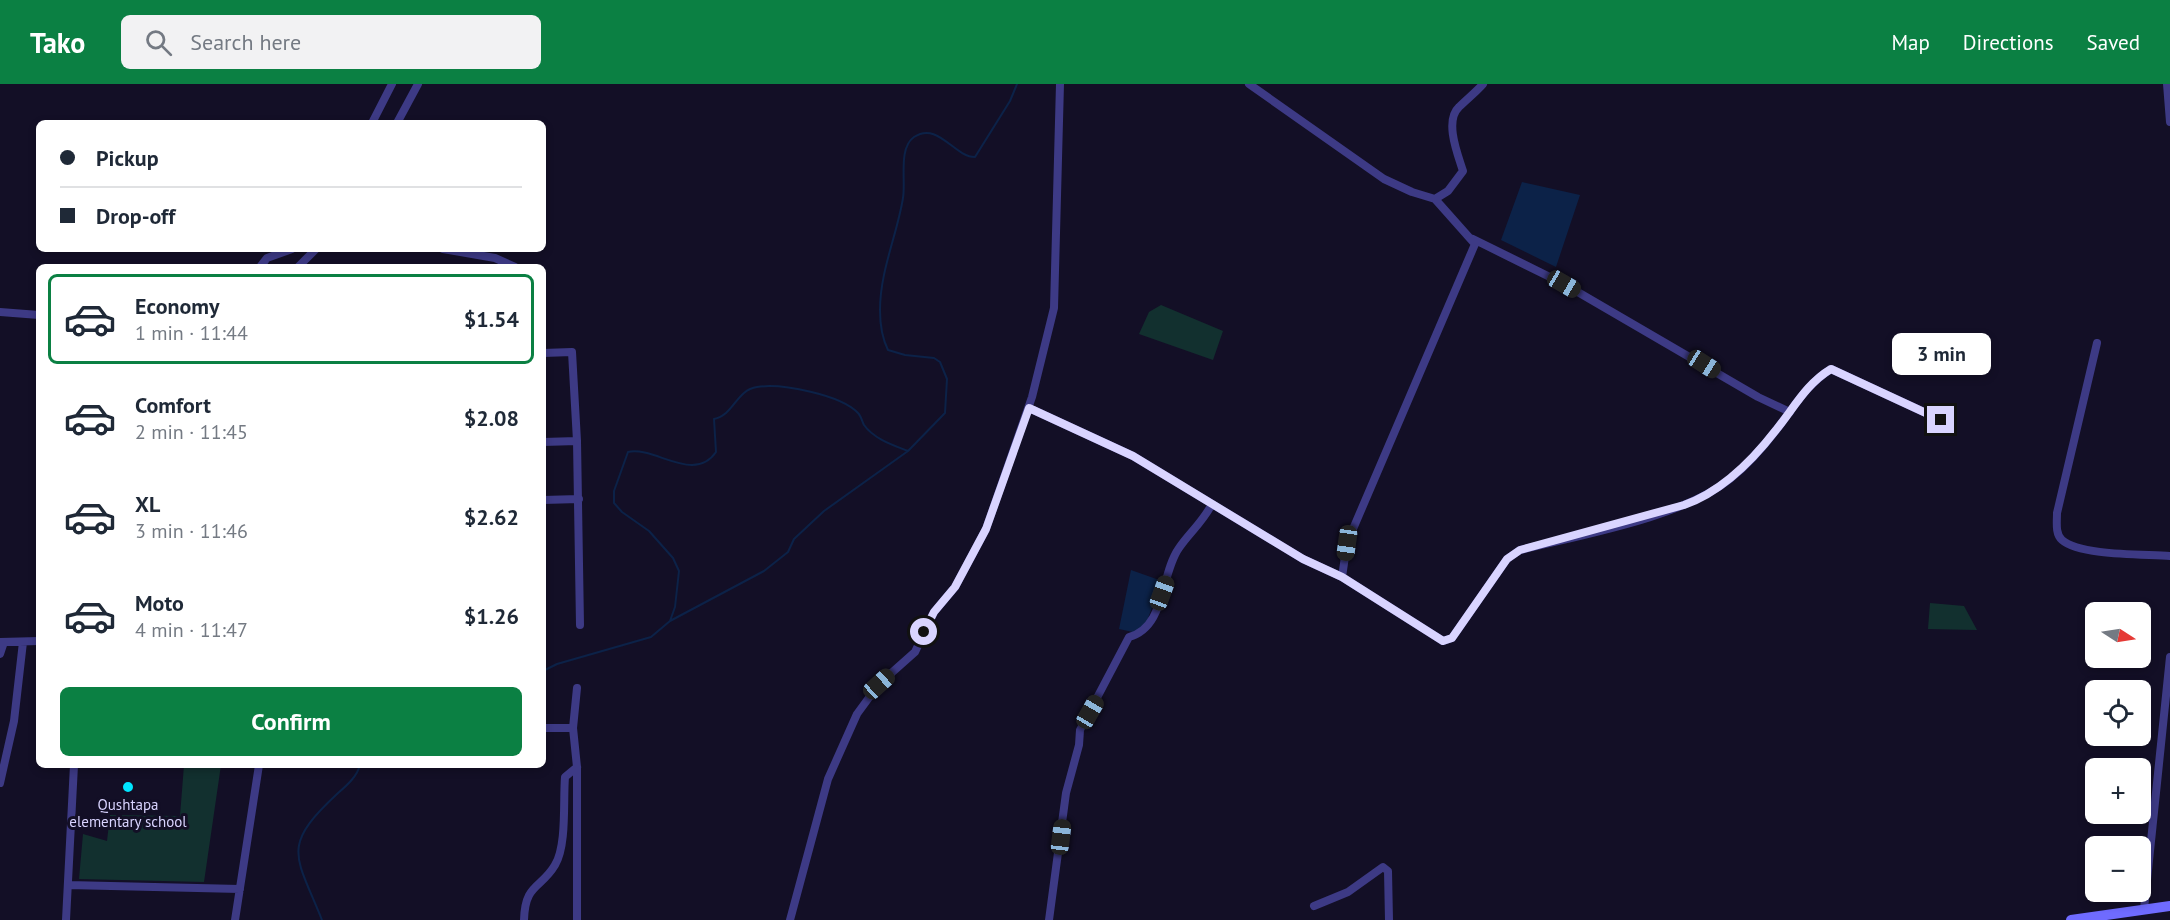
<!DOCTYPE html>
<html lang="en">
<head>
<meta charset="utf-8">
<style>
	body { margin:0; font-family:"PT Sans",sans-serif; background:#f2f2f3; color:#1f2937; height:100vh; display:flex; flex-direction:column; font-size:22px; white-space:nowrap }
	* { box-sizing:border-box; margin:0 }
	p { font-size:20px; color:#747a83 }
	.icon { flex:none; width:33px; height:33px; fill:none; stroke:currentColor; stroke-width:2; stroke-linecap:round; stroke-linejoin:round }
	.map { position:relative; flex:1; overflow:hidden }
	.panel { position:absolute; left:36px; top:180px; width:510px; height:504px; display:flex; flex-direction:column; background:#fff; border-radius:9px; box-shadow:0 3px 9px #0003 }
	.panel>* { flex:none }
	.top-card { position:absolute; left:36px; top:36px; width:510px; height:132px; border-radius:9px; box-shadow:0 3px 9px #0003; display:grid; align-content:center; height:132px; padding:0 24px; background:#fff }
	.needle { width:39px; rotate:102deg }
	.buttons { position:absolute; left:2085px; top:518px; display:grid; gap:12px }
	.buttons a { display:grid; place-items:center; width:66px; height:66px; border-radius:9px; background:#fff; box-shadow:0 3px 9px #0003; font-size:30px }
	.end { position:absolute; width:27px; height:27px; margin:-14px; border:8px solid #d9d4ff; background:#111; box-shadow:0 0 0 3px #111 }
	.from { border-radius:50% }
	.bubble { position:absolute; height:42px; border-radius:9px; background:#fff; box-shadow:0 3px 9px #0003; font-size:20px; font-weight:700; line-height:42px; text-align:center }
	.car { position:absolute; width:18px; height:36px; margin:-18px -9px; border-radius:8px; box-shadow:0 0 4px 2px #0007; background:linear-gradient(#222 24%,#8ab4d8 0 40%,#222 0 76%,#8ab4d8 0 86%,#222 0) }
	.top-card b { display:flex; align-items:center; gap:21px; height:57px; font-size:22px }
	.top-card b+b { border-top:2px solid #e0e1e3 }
	.top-card i { width:15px; height:15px; background:#1f2937 }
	ul { padding:10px 0 0; list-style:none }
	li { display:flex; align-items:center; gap:18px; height:90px; margin:0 12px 9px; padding:0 12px; border:3px solid transparent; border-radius:9px }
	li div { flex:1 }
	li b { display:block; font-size:22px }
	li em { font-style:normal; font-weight:700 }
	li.active { border-color:#0b8043 }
	li>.icon { width:54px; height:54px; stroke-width:1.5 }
	.button { display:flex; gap:12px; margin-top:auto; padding:12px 24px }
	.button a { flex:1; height:69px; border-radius:9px; background:#0b8043; color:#fff; font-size:24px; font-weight:700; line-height:69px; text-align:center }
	header { display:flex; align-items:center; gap:36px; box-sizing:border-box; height:84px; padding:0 30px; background:#0b8043; color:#fff }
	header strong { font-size:28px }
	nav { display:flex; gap:33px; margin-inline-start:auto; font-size:21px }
	.search { width:420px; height:54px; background:#f2f2f3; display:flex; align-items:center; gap:15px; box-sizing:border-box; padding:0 21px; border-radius:9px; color:#747a83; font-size:22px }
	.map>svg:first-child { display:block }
	.green { fill:#12302f }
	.water { fill:#0c2248 }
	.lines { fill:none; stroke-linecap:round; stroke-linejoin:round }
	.stream { stroke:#0c2248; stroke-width:2 }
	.street { stroke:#3d3a85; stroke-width:8 }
	.secondary { stroke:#6f6bff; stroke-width:10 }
	.route { stroke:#d9d4ff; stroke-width:8 }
	.poi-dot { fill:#00e5ff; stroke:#130f26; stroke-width:2 }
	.labels { text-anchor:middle; stroke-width:6; stroke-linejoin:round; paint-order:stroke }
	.poi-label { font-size:15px; fill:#d9d4ff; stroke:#130f26 }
</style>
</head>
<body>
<header>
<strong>Tako</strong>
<div class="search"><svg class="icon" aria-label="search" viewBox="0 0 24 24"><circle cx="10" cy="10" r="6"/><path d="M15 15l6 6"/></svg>Search here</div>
<nav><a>Map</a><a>Directions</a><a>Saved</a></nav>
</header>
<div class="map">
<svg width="2170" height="836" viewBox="0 0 2170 836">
	<rect width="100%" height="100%" fill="#130f26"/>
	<!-- green -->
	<path class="green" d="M1161,221L1223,247L1213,276L1139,250L1149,228Z
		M1930,519L1964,522L1977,546L1928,545Z
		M184,681H221L204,798L79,795L83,750L107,757L110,731L180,732Z"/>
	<!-- water -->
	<path class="water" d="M1522,98L1580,111L1556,183L1501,156Z
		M1131,486L1162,497L1142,550L1119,545Z"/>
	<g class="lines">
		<!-- stream -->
		<path class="stream" d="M670,537L764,487L788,468L794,455L824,427L908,367
			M543,587L557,580L651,553L670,537L675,523L679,487L673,474L649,447L622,428L614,419V407L628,368C655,362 694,400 716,368L714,335C734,331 736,306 757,303C782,299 841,311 858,329C861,332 862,337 864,341C874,355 893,361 908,367L945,329L947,295L940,278L934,274L905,271L888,266C882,254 880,239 880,226C880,187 897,151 903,114C906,97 898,64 914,53C938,37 954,73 975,73L1010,17L1017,0
			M322,836C296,771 280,763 337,710C346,702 357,693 360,681"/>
		<!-- street -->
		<path class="street" d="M1249,0L1384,95L1412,108L1435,115L1448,107L1463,87C1458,71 1444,37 1459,23C1467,15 1476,8 1483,0
			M2167,0L2170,38
			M372,39L392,0
			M397,39L418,0
			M1435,115L1475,160L1347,459L1342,493L1443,557L1452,554L1507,475L1520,466C1580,451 1683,433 1730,395C1746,382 1764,362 1777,345C1794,323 1807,300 1831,285L1941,336
			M1473,155L1564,200L1758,313L1790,328
			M443,165L495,174L515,183
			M260,183L267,174L292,165
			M298,183L316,165
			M0,228L39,231
			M2097,259L2057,429C2057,438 2055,450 2062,456C2080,472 2145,470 2170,472
			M543,269L572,268L577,357L580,541
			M1029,324L1133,372L1303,475L1342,493
			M543,358L577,357
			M543,416L579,415
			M0,558L39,557
			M0,570L4,558
			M543,644H573L577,683V836
			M573,644L577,604
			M0,699L14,637L23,558
			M68,801L240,805
			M1314,822L1348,808L1383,783L1388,787L1389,836
			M2144,825L2170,573
			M66,836L74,681
			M235,836L259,681
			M524,836C525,799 541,805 555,781C567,762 563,716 565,693L577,683
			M790,836L828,695L857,630L879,600L915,568L934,528L955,503L986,445L1032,313L1054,224L1060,0
			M1049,836L1066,709L1079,661L1080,646L1129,553C1166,543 1160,491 1179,464C1190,448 1202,439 1212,420"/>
		<!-- secondary -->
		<path class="secondary" d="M2071,836L2170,822"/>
	</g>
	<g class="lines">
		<!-- route -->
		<path class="route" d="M924,548L934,528L955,503L986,445L1029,324L1133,372L1303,475L1342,493L1443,557L1452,554L1507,475L1520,466L1684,421C1721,408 1752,377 1776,346C1794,324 1806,300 1831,285L1941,336"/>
	</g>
	<!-- markers -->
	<circle class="poi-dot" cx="128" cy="703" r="6"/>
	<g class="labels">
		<!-- poi labels -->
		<g class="poi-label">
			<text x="128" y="726">Qushtapa<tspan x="128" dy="17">elementary school</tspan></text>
		</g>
	</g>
</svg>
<div class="buttons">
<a><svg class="needle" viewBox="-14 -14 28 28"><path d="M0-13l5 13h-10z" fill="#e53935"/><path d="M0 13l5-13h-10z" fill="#747a83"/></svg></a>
<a><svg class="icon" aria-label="locate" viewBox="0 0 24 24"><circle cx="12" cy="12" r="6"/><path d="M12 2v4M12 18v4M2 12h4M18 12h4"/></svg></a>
<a>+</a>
<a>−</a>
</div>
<i class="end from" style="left:924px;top:548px"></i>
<i class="end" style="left:1941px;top:336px"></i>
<div class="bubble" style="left:1892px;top:249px;width:99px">3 min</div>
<i class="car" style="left:1564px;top:200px;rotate:120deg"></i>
<i class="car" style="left:1704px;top:280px;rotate:122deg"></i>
<i class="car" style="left:1347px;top:459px;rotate:188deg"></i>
<i class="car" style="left:1162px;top:509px;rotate:20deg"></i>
<i class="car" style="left:879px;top:600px;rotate:48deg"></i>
<i class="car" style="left:1090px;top:628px;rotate:30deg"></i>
<i class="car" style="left:1061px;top:753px;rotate:7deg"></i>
<div class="top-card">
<b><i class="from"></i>Pickup</b>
<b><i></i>Drop-off</b>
</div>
<section class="panel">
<ul>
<li class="active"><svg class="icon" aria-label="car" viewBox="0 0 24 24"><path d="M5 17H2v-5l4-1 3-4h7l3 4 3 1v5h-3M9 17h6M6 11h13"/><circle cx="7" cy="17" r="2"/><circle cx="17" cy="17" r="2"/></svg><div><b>Economy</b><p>1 min · 11:44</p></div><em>$1.54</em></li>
<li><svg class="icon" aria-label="car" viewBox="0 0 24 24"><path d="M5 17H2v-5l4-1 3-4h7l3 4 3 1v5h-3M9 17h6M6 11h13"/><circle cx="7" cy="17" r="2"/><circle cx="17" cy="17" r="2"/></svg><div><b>Comfort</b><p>2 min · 11:45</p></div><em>$2.08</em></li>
<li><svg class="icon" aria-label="car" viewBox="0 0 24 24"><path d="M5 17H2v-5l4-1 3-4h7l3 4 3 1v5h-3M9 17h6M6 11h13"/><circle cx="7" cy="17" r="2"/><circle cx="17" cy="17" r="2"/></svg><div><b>XL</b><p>3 min · 11:46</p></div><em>$2.62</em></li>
<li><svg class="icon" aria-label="car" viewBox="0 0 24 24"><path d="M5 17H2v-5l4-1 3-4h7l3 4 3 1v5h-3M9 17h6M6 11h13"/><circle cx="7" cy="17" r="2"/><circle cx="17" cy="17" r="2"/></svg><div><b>Moto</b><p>4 min · 11:47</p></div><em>$1.26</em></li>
</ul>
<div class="button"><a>Confirm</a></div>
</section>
</div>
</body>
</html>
